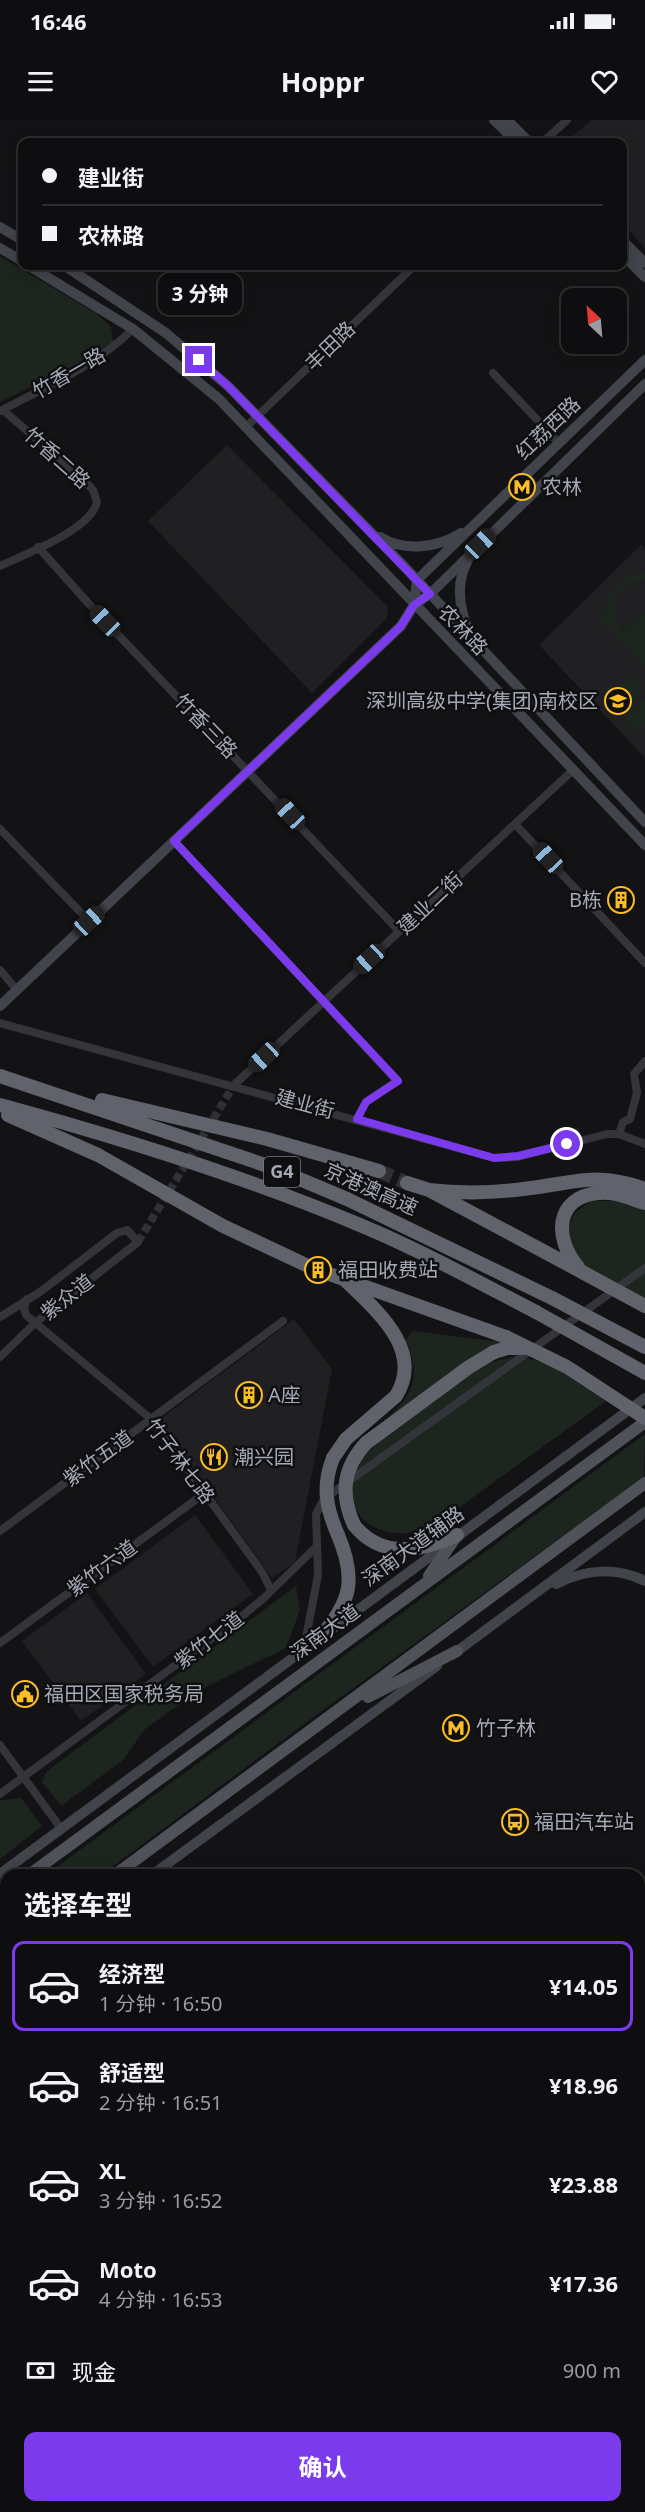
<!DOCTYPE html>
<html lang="zh">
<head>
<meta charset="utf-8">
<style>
	body { margin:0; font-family:"Noto Sans","Noto Sans SC",sans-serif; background:#1c1c1e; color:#f1f3f6; height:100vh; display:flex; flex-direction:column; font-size:22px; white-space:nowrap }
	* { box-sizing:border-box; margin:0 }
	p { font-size:20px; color:#9b9c9f }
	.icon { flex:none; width:33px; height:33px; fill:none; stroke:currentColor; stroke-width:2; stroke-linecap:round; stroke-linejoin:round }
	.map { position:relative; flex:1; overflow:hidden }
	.drawer { position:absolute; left:0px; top:1749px; width:645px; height:644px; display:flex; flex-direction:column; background:#0e0e10; border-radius:18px 18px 0 0; box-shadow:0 3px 15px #0003,0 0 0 2px #2e2e30 }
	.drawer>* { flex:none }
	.banner { position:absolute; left:18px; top:18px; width:609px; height:132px; border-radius:12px; box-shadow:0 3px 15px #0003,0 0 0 2px #2e2e30; display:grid; align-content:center; height:132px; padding:0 24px; background:#0e0e10 }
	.needle { width:39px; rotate:334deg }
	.tools { position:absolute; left:561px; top:168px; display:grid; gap:12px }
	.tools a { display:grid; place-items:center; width:66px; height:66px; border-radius:12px; background:#0e0e10; box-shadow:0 3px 15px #0003,0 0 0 2px #2e2e30; font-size:30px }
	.end { position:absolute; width:27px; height:27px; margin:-14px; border:8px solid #7c3aed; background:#fff; box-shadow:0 0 0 3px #fff }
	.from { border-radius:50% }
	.bubble { position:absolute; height:42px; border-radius:12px; background:#0e0e10; box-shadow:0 3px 15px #0003,0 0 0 2px #2e2e30; font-size:20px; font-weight:700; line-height:42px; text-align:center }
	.car { position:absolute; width:18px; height:36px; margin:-18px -9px; border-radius:8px; box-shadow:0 0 4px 2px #0007; background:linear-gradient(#222 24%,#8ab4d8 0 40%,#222 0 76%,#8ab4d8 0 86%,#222 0) }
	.banner b { display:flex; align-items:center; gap:21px; height:57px; font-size:22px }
	.banner b+b { border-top:2px solid #2e2e30 }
	.banner i { width:15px; height:15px; background:#f1f3f6 }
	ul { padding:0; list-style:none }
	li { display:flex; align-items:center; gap:18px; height:90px; margin:0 12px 9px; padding:0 12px; border:3px solid transparent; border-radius:12px }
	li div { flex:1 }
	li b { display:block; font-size:22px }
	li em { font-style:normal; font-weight:700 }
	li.active { border-color:#7c3aed }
	li>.icon { width:54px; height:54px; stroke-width:1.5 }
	h2 { padding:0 24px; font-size:27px; line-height:72px }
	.pay { display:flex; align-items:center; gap:15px; height:66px; padding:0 24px; font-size:22px }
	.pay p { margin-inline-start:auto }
	.button { display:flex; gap:12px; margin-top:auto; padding:12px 24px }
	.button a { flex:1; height:69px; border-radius:12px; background:#7c3aed; color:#fff; font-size:24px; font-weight:700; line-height:69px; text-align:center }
	.status { display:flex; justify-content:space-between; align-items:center; height:42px; padding:0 30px; background:#0e0e10; direction:ltr }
	.status svg { height:16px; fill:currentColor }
	header { display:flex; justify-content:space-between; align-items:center; height:78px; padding:0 24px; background:#0e0e10; font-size:27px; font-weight:700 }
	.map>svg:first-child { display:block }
	.built { fill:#201f22 }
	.green { fill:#1d251f }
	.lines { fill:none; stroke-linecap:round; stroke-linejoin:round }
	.street-tunnel { stroke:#303135; stroke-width:8; stroke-dasharray:8 4; stroke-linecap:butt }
	.highway-tunnel { stroke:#303135; stroke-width:14; stroke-dasharray:14 7; stroke-linecap:butt }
	.street { stroke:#34353b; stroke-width:8 }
	.secondary { stroke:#42444b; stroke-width:10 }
	.primary { stroke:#50525a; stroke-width:12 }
	.highway { stroke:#60636c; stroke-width:14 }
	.highway-bridge { stroke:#60636c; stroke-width:14 }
	.route { stroke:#7c3aed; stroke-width:8 }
	.labels { text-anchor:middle; stroke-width:5; stroke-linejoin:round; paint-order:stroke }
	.shield { fill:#0f0e10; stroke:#777a84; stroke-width:1.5 }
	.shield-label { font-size:18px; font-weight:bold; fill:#a4a9b6 }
	.street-label { font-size:20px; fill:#a4a9b6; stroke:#0f0e10 }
	.poi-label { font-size:20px; fill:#a4a9b6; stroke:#0f0e10; text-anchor:start }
</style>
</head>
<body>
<div class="status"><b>16:46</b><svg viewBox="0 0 49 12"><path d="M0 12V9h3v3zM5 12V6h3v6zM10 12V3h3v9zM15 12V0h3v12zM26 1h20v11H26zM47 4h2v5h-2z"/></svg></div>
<header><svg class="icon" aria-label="menu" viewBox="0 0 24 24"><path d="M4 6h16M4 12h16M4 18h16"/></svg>Hoppr<svg class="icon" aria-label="heart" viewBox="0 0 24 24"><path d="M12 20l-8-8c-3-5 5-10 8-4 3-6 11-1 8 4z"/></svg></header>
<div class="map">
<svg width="645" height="2392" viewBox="0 0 645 2392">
	<rect width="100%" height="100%" fill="#131315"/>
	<!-- built -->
	<path class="built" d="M592,0H645V129L623,103L622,22H566Z
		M227,325L388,487L387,498L312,573L148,401Z
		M641,425L645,429V638L539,525Z
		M294,1199L332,1249L295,1442L272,1458L159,1300Z
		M195,1395L253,1474L153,1547L95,1469Z
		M87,1473L146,1554L81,1601L22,1521Z"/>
	<!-- green -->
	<path class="green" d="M0,136L97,194L111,207L113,222L84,241L0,282Z
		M645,452V460C618,462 605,491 623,512L645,491V547L596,497L602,491L606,494C605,470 622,454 645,452Z
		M633,554L645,570L619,594L606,580Z
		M645,578V604L636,613L623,599Z
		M592,1081H615L645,1089V1179L585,1148L578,1140L566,1112L575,1092Z
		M413,1211L501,1222L481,1232L386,1300C414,1273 421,1258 406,1220Z
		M512,1237C546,1236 578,1264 606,1281L432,1407C384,1427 332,1397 360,1344C372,1320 460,1259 486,1245C494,1241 503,1239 512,1237Z
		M645,1314L644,1357L319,1593L101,1755H46Z
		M296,1466L300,1490L286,1528L201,1569L145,1609L123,1640L61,1686L42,1662L47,1651Z
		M21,1678L42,1706L0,1739V1680Z
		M6,1875V2011L0,2015V1880Z
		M645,2309V2392H624L621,2387L639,2386V2312Z
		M496,2386L562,2387L565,2392H495L493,2388Z
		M334,2387H404L407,2392H337Z"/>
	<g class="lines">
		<!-- street-tunnel -->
		<path class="street-tunnel" d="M138,1122L234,965"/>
		<!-- highway-tunnel -->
		<path class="highway-tunnel" d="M379,1051L407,1063
			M306,1145L332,1155"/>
		<!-- street -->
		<path class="street" d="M543,22L567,0
			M493,253L559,323
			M0,291C46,267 95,246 133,209
			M246,307L414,146
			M38,427L89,484L399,811
			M0,446C25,434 91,410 97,382L93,370L83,359L3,290
			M515,704L645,843
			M0,709L89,801
			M174,721L397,961L366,982L357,999
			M0,850L17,870
			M0,903L494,1038L518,1037L607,1014H619L645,1024
			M234,965L573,650
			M619,1014L623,1002L630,999L637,973L634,954L645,941
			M27,1179L24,1188L26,1195L151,1299L262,1452L271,1470
			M0,1197L40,1172L117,1113L127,1110L138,1122L35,1203L0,1237
			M0,1411L283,1201
			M0,1523L205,1373
			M304,1528L318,1455L316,1394L324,1379L645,1148
			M0,1625L60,1707
			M0,1674L237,1500L264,1478L316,1427"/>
		<!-- secondary -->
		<path class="secondary" d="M494,0L516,22
			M507,0L529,22
			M0,107L22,120
			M622,120L645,143
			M0,128L22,141
			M622,134L645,157
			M29,146L133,209L219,279L645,725
			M65,146L166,213L229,267L401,443L645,702
			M380,417C404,432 438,428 461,413
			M468,440C455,463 459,488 469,512
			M414,485L417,460L645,240
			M0,886L401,506L414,485L430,474L645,264
			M556,1464C585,1449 616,1447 645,1461
			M452,1535L645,1392
			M0,1754L645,1278
			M152,1755L437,1546
			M0,1866L6,1862
			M639,1910L645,1908
			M639,1931L645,1929
			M0,2355L6,2348
			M0,2386L6,2380
			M10,2392L11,2386"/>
		<!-- primary -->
		<path class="primary" d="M429,1456L457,1415
			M368,1577L457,1531
			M29,1755L645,1302
			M115,1755L645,1363
			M0,1777L6,1772
			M0,1839L6,1834"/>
		<!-- highway -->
		<path class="highway" d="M0,956L271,1047L347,1079L552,1178
			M102,980L267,1019L379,1051
			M0,985C122,1018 243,1056 360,1105C420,1130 478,1162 536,1192
			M8,995L98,1035L223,1106L306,1145
			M407,1063L429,1070L584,1153
			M429,1070C464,1074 497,1073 531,1068C579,1062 596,1052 645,1069
			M578,1147C554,1119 554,1077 599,1073C614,1071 631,1079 645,1083
			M332,1155L506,1217
			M366,1323L469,1247L494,1232
			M333,1338L346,1319L396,1276C425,1230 375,1189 345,1160
			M354,1405C382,1440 421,1431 457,1415
			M321,1516C352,1481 356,1458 338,1415"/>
		<!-- highway-bridge -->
		<path class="highway-bridge" d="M584,1153L645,1186
			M552,1178L645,1227
			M536,1192L645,1253
			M506,1217L567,1247L645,1298
			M494,1232L507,1228H524
			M333,1338C322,1366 326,1388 338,1415
			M354,1405C340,1374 343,1348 366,1323"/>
	</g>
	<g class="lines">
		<!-- route -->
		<path class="route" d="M199,240L229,267L430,474L414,485L401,506L174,721L398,961L366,982L357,999L494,1038L518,1036L567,1024"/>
	</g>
	<!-- icons -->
	<defs>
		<symbol id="metro-ring" viewBox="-11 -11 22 22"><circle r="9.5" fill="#0f0e10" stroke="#fbbe26" stroke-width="1.5"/><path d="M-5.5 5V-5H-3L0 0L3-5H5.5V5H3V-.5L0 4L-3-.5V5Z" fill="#fbbe26"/></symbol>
		<symbol id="school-ring" viewBox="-11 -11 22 22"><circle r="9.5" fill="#0f0e10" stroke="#fbbe26" stroke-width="1.5"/><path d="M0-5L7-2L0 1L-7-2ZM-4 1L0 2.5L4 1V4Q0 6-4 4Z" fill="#fbbe26"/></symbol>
		<symbol id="building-ring" viewBox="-11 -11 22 22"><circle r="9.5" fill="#0f0e10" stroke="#fbbe26" stroke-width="1.5"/><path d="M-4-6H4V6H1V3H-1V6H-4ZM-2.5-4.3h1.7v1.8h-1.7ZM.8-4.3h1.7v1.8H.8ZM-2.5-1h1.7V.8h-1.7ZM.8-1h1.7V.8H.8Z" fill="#fbbe26"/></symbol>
		<symbol id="restaurant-ring" viewBox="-11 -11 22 22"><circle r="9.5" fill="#0f0e10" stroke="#fbbe26" stroke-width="1.5"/><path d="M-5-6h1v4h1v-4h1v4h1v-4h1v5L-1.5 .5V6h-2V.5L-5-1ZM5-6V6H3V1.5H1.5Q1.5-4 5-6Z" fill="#fbbe26"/></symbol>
		<symbol id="civic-ring" viewBox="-11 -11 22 22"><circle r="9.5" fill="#0f0e10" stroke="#fbbe26" stroke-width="1.5"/><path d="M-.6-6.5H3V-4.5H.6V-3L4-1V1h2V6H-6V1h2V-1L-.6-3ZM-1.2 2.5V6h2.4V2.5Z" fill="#fbbe26"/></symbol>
		<symbol id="bus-ring" viewBox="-11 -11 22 22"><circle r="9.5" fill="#0f0e10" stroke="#fbbe26" stroke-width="1.5"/><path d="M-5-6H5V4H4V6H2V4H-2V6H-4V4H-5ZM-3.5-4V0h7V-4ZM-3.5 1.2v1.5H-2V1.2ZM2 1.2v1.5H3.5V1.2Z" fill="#fbbe26"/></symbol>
	</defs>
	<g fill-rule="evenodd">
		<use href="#metro-ring" x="507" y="352" width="30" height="30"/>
		<use href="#school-ring" x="603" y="566" width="30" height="30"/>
		<use href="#building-ring" x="606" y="765" width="30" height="30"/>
		<use href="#building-ring" x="303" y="1135" width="30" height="30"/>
		<use href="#building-ring" x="234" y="1260" width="30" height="30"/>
		<use href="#restaurant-ring" x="199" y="1322" width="30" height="30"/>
		<use href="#civic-ring" x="10" y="1559" width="30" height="30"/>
		<use href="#metro-ring" x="441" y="1593" width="30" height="30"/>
		<use href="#bus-ring" x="500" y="1687" width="30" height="30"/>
	</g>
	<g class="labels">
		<!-- shield labels -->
		<rect class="shield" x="264" y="1037" width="36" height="30" rx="4.5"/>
		<g class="shield-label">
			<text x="282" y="1058">G4</text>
		</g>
		<!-- street labels -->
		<g class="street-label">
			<text transform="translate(330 226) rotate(-44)" y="7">丰田路</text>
			<text transform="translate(69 253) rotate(-30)" y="7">竹香一路</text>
			<text transform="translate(548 308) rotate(-44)" y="7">红荔西路</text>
			<text transform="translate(57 338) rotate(42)" y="7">竹香二路</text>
			<text transform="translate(463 510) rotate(46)" y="7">农林路</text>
			<text transform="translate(206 606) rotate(46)" y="7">竹香三路</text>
			<text transform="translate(430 783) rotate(-43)" y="7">建业二街</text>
			<text transform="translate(305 984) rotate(15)" y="7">建业街</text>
			<text transform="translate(371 1069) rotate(24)" y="7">京港澳高速</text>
			<text transform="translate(67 1177) rotate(-38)" y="7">紫众道</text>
			<text transform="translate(98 1338) rotate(-36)" y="7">紫竹五道</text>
			<text transform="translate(180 1341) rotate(53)" y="7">竹子林七路</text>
			<text transform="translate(413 1426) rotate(-36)" y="7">深南大道辅路</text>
			<text transform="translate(102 1448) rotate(-36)" y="7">紫竹六道</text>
			<text transform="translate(325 1512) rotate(-36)" y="7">深南大道</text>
			<text transform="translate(209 1520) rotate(-37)" y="7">紫竹七道</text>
		</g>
		<!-- poi labels -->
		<g class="poi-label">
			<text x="542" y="374">农林</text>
			<text x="598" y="588" text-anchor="end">深圳高级中学(集团)南校区</text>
			<text x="602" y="787" text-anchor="end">B栋</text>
			<text x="338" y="1157">福田收费站</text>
			<text x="268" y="1282">A座</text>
			<text x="234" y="1344">潮兴园</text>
			<text x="44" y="1581">福田区国家税务局</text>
			<text x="476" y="1615">竹子林</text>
			<text x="534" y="1709">福田汽车站</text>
		</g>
	</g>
</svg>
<div class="tools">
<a><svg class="needle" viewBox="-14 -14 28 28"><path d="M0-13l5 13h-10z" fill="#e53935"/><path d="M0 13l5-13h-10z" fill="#9b9c9f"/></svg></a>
</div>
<i class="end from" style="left:567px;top:1024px"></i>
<i class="end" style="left:199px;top:240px"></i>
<div class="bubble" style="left:158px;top:153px;width:84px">3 分钟</div>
<i class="car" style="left:480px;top:424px;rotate:46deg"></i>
<i class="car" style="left:105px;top:501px;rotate:316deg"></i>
<i class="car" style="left:290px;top:694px;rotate:317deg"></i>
<i class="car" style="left:548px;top:738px;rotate:317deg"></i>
<i class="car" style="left:89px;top:801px;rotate:47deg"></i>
<i class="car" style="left:369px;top:839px;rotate:227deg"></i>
<i class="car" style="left:264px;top:937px;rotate:227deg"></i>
<div class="banner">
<b><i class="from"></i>建业街</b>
<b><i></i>农林路</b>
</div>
<section class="drawer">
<h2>选择车型</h2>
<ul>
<li class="active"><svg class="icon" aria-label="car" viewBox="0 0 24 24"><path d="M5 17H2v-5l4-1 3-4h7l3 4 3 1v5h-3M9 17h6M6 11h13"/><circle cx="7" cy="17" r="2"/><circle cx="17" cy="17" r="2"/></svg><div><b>经济型</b><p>1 分钟 · 16:50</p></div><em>¥14.05</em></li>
<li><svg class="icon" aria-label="car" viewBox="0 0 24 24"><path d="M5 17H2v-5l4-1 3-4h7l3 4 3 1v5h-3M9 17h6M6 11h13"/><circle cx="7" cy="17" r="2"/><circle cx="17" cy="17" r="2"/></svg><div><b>舒适型</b><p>2 分钟 · 16:51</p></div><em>¥18.96</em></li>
<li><svg class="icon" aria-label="car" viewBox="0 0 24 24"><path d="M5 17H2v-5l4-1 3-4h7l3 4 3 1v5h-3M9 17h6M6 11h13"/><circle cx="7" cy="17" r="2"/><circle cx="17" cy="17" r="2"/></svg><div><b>XL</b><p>3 分钟 · 16:52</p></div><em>¥23.88</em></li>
<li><svg class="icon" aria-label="car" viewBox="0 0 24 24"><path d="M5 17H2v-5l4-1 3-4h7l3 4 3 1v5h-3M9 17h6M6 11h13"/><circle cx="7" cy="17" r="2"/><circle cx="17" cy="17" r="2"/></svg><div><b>Moto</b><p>4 分钟 · 16:53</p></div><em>¥17.36</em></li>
</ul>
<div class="pay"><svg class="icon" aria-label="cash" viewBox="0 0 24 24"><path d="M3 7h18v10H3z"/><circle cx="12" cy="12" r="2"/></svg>现金<p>900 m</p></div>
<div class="button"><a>确认</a></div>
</section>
</div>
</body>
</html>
